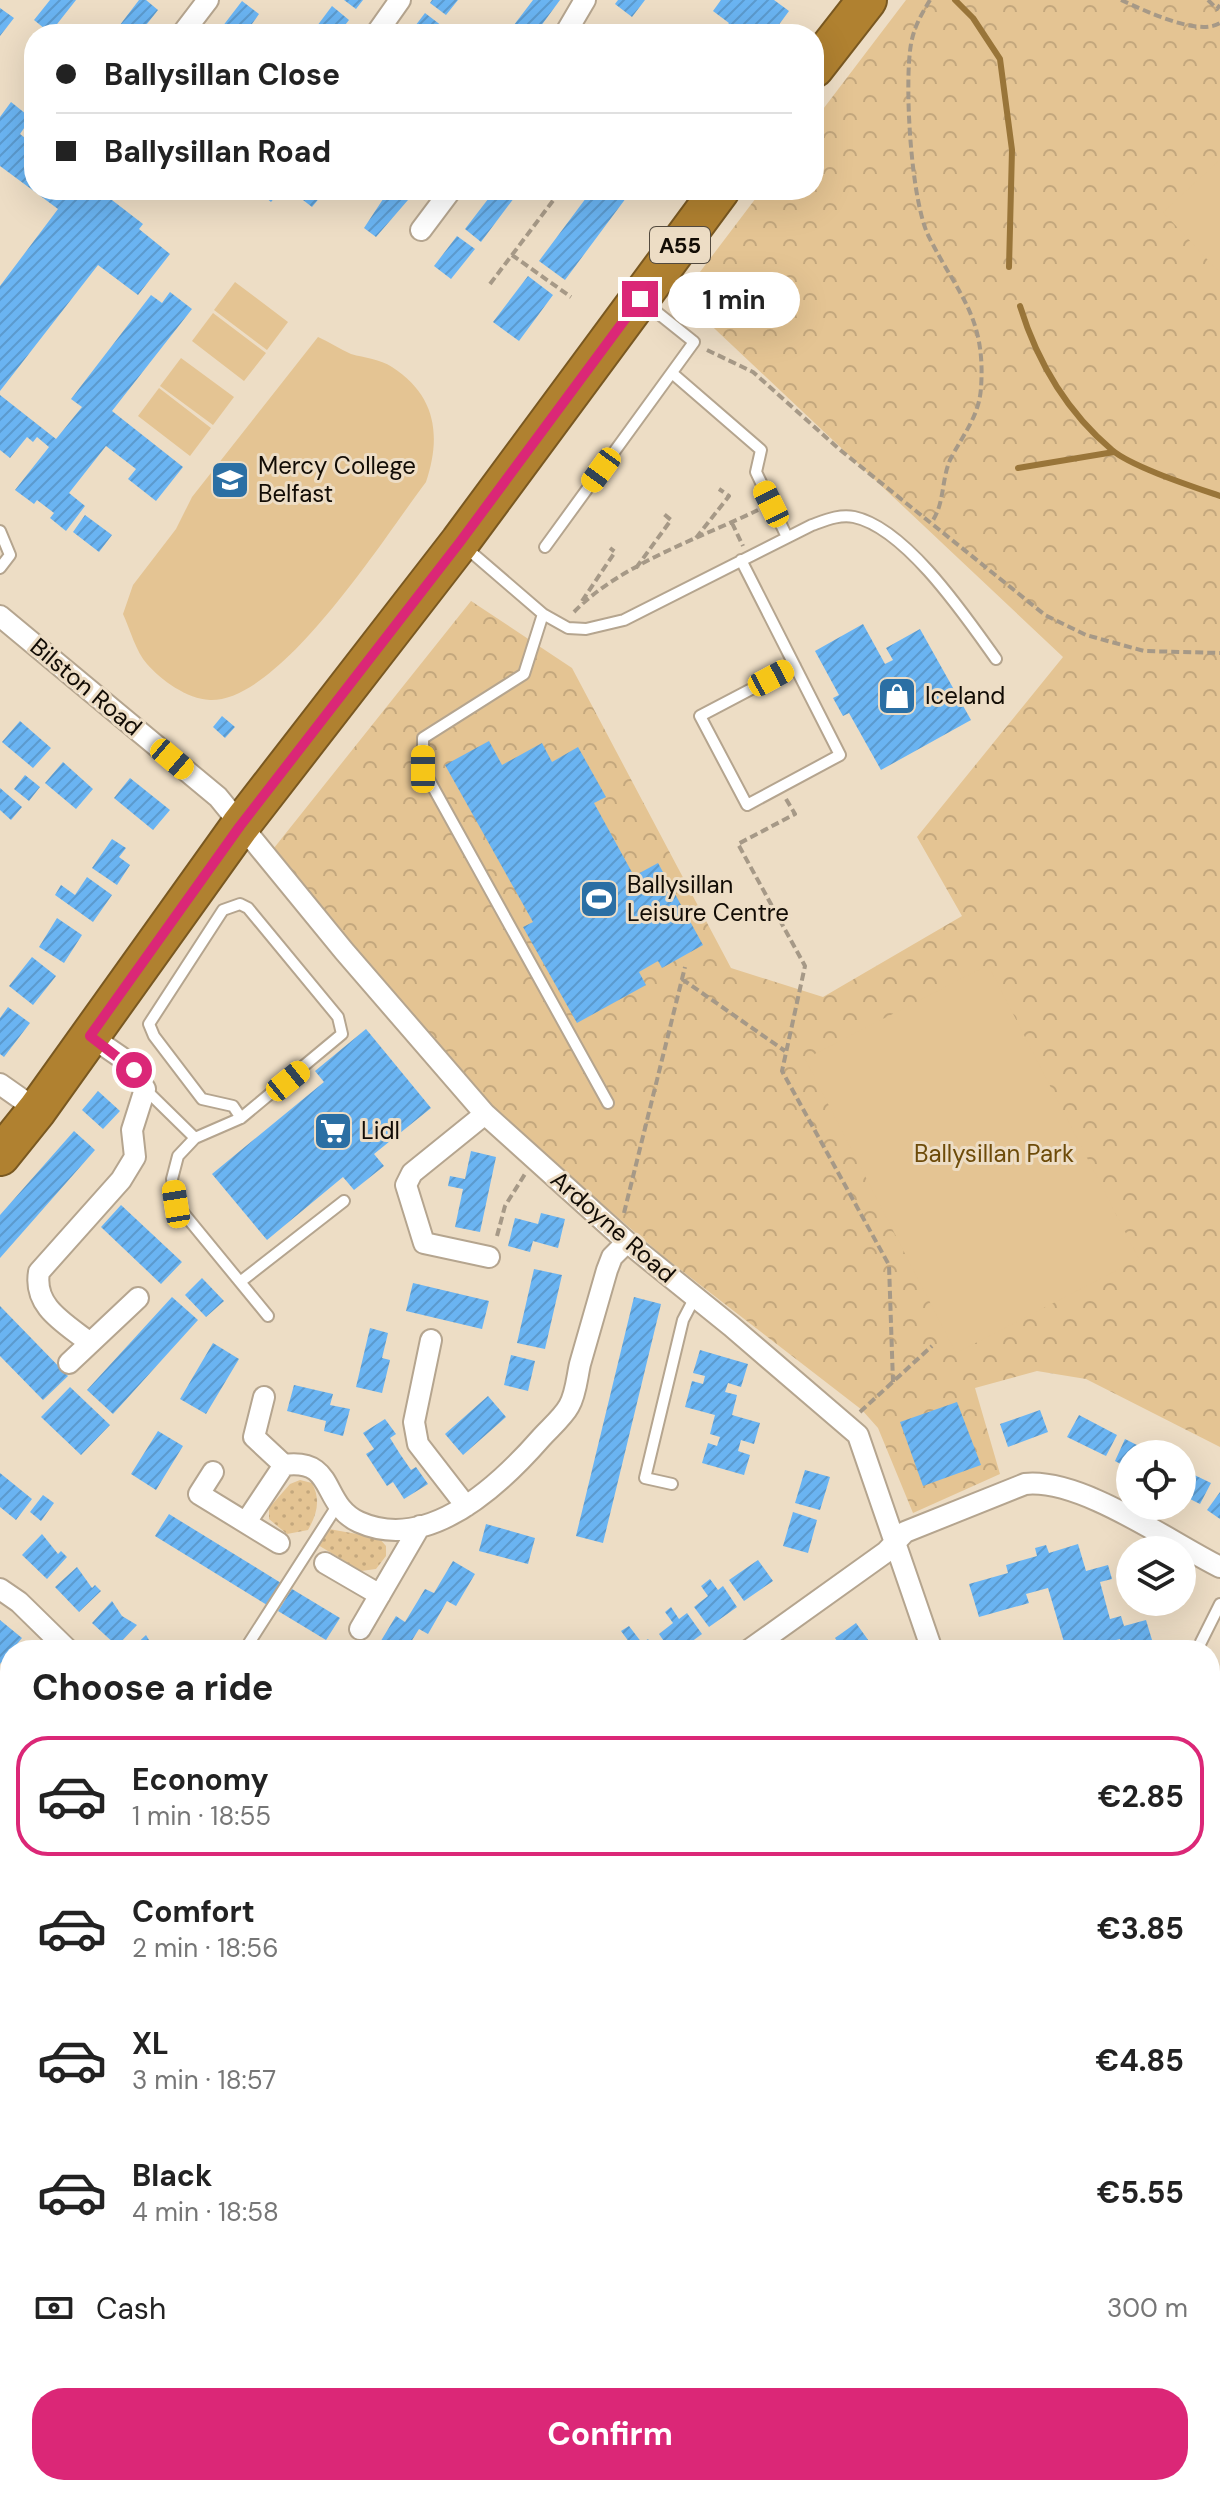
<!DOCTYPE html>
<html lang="en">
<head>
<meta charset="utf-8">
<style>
	body { margin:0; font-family:"DM Sans",sans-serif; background:#f6f6f6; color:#222; height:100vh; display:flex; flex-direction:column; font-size:30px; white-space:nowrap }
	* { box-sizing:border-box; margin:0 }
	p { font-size:26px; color:#767676 }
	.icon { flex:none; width:44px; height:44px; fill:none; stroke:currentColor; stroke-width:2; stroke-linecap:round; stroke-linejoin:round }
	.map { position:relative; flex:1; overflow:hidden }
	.side { position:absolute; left:0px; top:1640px; width:1220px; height:856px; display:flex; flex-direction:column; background:#fff; border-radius:32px 32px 0 0; box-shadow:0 8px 32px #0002 }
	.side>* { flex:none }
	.guide { position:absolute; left:24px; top:24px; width:800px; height:176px; border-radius:32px; box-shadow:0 8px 32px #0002; display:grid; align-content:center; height:176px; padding:0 32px; background:#fff }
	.controls { position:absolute; left:1116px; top:1440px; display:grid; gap:16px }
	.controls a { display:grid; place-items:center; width:80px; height:80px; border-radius:50%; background:#fff; box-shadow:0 8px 32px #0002; font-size:40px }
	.end { position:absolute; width:36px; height:36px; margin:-18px; border:10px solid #db2777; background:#fff; box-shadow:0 0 0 4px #fff }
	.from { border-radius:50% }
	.bubble { position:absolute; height:56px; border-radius:28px; background:#fff; box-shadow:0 8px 32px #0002; font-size:26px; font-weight:700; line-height:56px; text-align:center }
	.car { position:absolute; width:24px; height:48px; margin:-24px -12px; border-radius:10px; box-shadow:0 0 6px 2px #0007; background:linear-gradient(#f5c518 24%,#345 0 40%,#f5c518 0 76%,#345 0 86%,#f5c518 0) }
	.guide b { display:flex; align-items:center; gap:28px; height:76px; font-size:30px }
	.guide b+b { border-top:2px solid #e0e0e0 }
	.guide i { width:20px; height:20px; background:#222 }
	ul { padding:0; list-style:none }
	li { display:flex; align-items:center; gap:24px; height:120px; margin:0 16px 12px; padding:0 16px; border:4px solid transparent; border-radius:32px }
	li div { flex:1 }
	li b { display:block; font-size:30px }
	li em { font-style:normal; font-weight:700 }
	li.on { border-color:#db2777 }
	li>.icon { width:72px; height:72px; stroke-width:1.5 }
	h2 { padding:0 32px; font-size:36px; line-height:96px }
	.pay { display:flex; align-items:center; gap:20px; height:88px; padding:0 32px; font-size:30px }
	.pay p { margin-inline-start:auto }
	.button { display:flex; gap:16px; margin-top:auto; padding:16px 32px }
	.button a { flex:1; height:92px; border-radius:32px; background:#db2777; color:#fff; font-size:32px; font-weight:700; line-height:92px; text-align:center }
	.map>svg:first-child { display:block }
	.grass { fill:url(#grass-dots) }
	.park { fill:url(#park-crowns) }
	.pitch { fill:#e4c493 }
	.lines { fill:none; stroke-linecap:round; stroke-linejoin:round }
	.stream { stroke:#997539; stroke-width:6 }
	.building { fill:url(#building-hatch) }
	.lane-casing { stroke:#b5a58f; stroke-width:14 }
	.street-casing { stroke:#b5a58f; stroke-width:24 }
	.highway-casing { stroke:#795821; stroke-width:42 }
	.path { stroke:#a69987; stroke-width:4; stroke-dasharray:8 4; stroke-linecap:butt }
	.lane { stroke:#fff; stroke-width:10 }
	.street { stroke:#fff; stroke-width:20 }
	.highway { stroke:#b08130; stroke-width:38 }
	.route { stroke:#db2777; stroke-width:10 }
	.labels { text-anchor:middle; stroke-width:6; stroke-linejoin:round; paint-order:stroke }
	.shield { fill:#edddc5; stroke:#544b3f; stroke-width:2 }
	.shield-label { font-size:22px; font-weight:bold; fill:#120c05 }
	.poi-label { font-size:24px; fill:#120c05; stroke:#edddc5; text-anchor:start }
	.street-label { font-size:24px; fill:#120c05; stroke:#edddc5 }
	.park-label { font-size:24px; fill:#6d4b09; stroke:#edddc5 }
</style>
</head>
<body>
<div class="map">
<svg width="1220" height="2496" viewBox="0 0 1220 2496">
	<defs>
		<pattern id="grass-dots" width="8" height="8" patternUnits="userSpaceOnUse" patternTransform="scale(2)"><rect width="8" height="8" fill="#e4c493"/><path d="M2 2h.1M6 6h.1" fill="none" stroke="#c3a77d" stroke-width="1.8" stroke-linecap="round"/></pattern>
		<pattern id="park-crowns" width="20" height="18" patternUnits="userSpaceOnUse" patternTransform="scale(2)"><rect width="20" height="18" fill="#e4c493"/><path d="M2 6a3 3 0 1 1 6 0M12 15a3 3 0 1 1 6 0" fill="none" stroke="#c3a77d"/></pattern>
		<pattern id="building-hatch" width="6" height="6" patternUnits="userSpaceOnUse" patternTransform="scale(2)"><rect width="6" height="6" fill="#6ab4f2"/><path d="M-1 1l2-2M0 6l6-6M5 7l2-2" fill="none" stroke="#5b9ace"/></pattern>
	</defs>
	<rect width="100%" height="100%" fill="#edddc5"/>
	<!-- grass -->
	<path class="grass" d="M300,1480L312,1483C321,1500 317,1514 308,1530L287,1534L269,1519V1508L290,1484Z
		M329,1529L379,1538L386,1546V1556L376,1569L361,1571L318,1545Z"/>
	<!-- park -->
	<path class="park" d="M906,0H1220V1447L1086,1379L1037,1371L975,1388L1000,1474L913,1513L878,1428L862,1410L664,1257L513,1128L349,947L274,848L471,601L572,668L731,968L823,997L962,916L917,837L1063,657L681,297L762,190H814V121Z"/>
	<!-- pitch -->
	<path class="pitch" d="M1220,160V273L1163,212Z
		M235,282L288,322L267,350L214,310Z
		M213,313L266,353L244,381L192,341Z
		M318,337C329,342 340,349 351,354C365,358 380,359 392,367C437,396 441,437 426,482C385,536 281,702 210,700C187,699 161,680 147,664C136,652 130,629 123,614L133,585L176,529L192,497Z
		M181,358L234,397L213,425L160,386Z
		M159,388L211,428L190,456L138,416Z
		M988,965L1139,1259L956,1353L805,1059Z"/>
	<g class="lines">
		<!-- stream -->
		<path class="stream" d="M955,0L973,18L1000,59L1012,150L1009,267
			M1020,306C1037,361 1067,412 1112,450C1132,467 1194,487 1220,496
			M1018,468L1114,452"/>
	</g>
	<!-- building -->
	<path class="building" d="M50,0H76L50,33L34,20Z
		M139,0H146L158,10L139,34H113Z
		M344,0H363L356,9Z
		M432,0H458L446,15L430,3Z
		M533,0H560L535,34H507Z
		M618,0H645L632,17L615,4Z
		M721,0H774L789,11L772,34H721L729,23L713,11Z
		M242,1L259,14L245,34H223L219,31Z
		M332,6L349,20L338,34H311Z
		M0,8L14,18L0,36Z
		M425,13L442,26L436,34H409Z
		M11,102L31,118L20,134L34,145V190H99L143,224L139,229L170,254L138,295L98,265L0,391V286L58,209L0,166V117Z
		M257,190H281L271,202Z
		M297,190H326L312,207L294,193Z
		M389,190L408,200L376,237L364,228Z
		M495,190H512L517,194L481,242L465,229Z
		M592,190H632L565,280L539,261Z
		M457,236L475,249L451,279L434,266Z
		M528,276L553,295L519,341L493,322Z
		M170,292L192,309L112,411L183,467L156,501L128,479L136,469L106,446L69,493L85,506L66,531L50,518L54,513L37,500L34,504L15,490L49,447L37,437L33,442L27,437L10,458L0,450V395L56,439L82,407L71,399L151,295L162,303Z
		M85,515L112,535L99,552L73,532Z
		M863,624L885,664L893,660L886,648L920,629L971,720L881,770L849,713L843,716L833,698L839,695L815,651Z
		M222,716L235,727L225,738L213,727Z
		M20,721L51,748L33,768L2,742Z
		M489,741L502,765L542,743L552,762L578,747L606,797L594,803L634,876L658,863L703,945L662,968L658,961L639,972L646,985L577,1023L523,927L533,922L445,765Z
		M63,762L93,789L76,809L45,783Z
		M25,775L40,787L29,801L14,789Z
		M130,778L170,810L153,830L114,798Z
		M0,788L22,807L11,820L0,810Z
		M112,839L126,848L119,857L130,865L117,885L92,868Z
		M87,877L112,895L93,922L55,895L61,885L75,895Z
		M57,918L82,935L64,963L39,947Z
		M32,957L56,976L33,1005L9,986Z
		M8,1007L30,1023L4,1057L0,1054V1018Z
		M366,1029L431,1108L374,1154L384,1166L354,1190L343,1177L267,1240L212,1174L324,1082L315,1071Z
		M98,1091L120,1111L103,1129L82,1110Z
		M74,1131L95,1150L0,1258V1215Z
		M471,1151L496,1157L480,1232L455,1227L463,1189L448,1186L450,1176L465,1179Z
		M121,1205L182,1262L161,1284L101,1227Z
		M541,1213L565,1219L558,1248L533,1241L530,1252L508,1246L515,1218L538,1224Z
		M534,1269L562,1275L545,1349L517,1343Z
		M202,1278L224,1301L206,1317L185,1295Z
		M413,1283L489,1301L482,1329L406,1311Z
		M172,1297L198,1320L113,1414L87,1390Z
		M634,1297L661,1304L603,1543L576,1536Z
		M0,1306L68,1376L43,1400L0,1356Z
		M370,1328L388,1333L382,1358L390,1360L382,1393L356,1387Z
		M213,1343L239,1359L206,1414L180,1399Z
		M700,1350L748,1364L741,1387L728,1383L725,1392L737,1395L732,1415L760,1423L754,1444L741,1440L738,1451L750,1455L744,1475L702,1463L708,1443L717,1446L720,1437L710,1434L715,1415L685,1407L692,1381L703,1384L705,1376L693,1373Z
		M511,1355L535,1361L528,1391L504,1385Z
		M294,1385L333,1394L330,1405L350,1409L343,1436L324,1431L326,1421L287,1411Z
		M70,1387L110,1425L81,1455L41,1417Z
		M488,1396L506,1417L463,1455L445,1434Z
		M957,1402L981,1465L923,1486L900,1422Z
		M1040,1410L1048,1432L1008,1447L1000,1424Z
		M1079,1415L1117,1435L1106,1456L1067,1437Z
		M385,1419L396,1434L390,1438L400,1454L411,1470L416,1467L428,1484L404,1499L393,1482L387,1486L366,1454L374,1449L363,1433Z
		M158,1431L183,1446L156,1490L131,1474Z
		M1125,1439L1145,1449L1154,1454H1130V1469L1115,1461Z
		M1182,1469L1211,1483L1200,1504L1182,1495Z
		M805,1470L830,1477L820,1510L795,1503Z
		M0,1473L32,1499L16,1520L0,1507Z
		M1220,1492V1519L1207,1510Z
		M43,1495L54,1503L41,1521L30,1512Z
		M793,1512L817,1520L808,1553L783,1546Z
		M169,1514L281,1583L267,1605L155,1536Z
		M486,1524L535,1538L528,1564L479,1551Z
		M42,1534L58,1554L61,1551L67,1557L47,1579L22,1555Z
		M1078,1544L1086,1571L1108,1565L1112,1579L1100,1582L1110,1619L1121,1616L1124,1626L1146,1620L1155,1650H1123L1120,1639L1079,1650H1039L1064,1642L1048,1588L1026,1594L1029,1603L979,1617L969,1584L1008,1573L1006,1565L1037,1556L1035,1548L1046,1545L1049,1553Z
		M758,1560L773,1581L744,1601L729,1580Z
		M453,1561L475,1574L456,1606L447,1601L428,1634L419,1629L406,1650H364L368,1644L376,1649L396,1616L405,1622L425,1589L434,1593Z
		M77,1567L92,1588L95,1585L101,1591L79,1612L55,1587Z
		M710,1579L718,1590L723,1586L737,1607L709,1627L694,1607L708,1596L701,1586Z
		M292,1589L340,1618L326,1640L278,1611Z
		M112,1601L122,1616L137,1625L117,1646L92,1623Z
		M671,1607L679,1619L687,1613L702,1634L680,1650H670L659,1634L673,1623L665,1612Z
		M0,1620L22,1638L0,1664Z
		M856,1623L866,1637L875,1650H843L835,1638Z
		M629,1626L642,1643L648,1639L656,1650H635L621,1631Z
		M146,1635L155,1650H130Z
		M10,1846V1897L0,1907V1856Z
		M0,1990L10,2002V2025L0,2030Z
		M1210,2025L1220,2026V2051L1210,2050Z
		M10,2123V2175L0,2184V2132Z
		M1220,2135V2166L1210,2174V2143Z
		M10,2193V2219L0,2208V2202Z
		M0,2360L10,2371L0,2381Z
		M1220,2364V2387L1210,2390V2367Z
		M1215,2463L1220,2484L1185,2496H1169L1166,2486H1210V2464Z
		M82,2486H114L123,2496H91Z
		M671,2486H724L712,2496H660Z
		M831,2486H858L847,2496H840Z
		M996,2486H1020L1028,2495L1005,2496Z"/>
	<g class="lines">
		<defs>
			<path id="lane" d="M672,373L761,450L756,472L787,537
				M0,531L10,555L0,568
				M464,546L543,614L568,628L586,629L624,620L812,525C826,520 840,514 854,517C906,528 966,617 996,659
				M545,547L694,342L644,302
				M741,560L840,755L747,805L700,716L795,666
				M543,614L524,674L423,738V769L608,1103
				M145,1089L195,1138L241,1118L342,1034L338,1017L248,908L240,904L223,910L149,1024L154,1036L202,1099L233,1106L241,1118
				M195,1138L178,1156L172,1179L176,1204L268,1316
				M240,1282L344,1201
				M672,1484L645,1478L683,1320L695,1297
				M257,1650L249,1643L337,1506
				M1197,1650L1220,1604
				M1210,1750L1220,1787
				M1056,2496L1090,2486"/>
			<path id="street" d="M182,34L208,0
				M376,34L400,0
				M565,34L585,0
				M421,230L451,190
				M0,616L218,797L344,951L485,1114L627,1242L731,1326L858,1435L932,1650
				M90,1036L128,1062L145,1089L132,1130L135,1157L121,1180L39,1272C33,1307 65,1323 90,1343
				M0,1084L37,1110
				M485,1114L412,1173L406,1185L424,1243L489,1257
				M431,1340L414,1422L418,1444L466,1506
				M69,1363L138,1298
				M264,1397L254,1437L284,1465
				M213,1472L199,1494L279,1543
				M246,1522L284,1465C337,1458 320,1504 359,1522C428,1553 499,1486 541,1438C550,1428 563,1417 569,1406C576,1394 577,1377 580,1364C589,1333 598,1301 607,1270L612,1257L627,1242
				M325,1563L380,1595
				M0,1589L19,1602L68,1650
				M360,1629L420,1526
				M749,1650L886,1552L905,1532L1025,1484C1081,1478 1168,1541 1220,1567
				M0,1951L10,1942
				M1210,1987L1220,1984
				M1210,2210L1220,2207
				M1210,2432L1220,2429
				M0,2445L10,2436
				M785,2486L794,2496
				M1130,2486L1132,2496
				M763,2496L774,2486"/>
			<path id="highway" d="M814,68L867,0
				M0,1156L37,1110L240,826L460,542L720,190
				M0,2277L10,2288
				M189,2486L198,2496"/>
		</defs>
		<!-- lane casing -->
		<use href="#lane" class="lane-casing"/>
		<!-- street casing -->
		<use href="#street" class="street-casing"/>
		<!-- highway casing -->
		<use href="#highway" class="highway-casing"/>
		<!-- path -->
		<path class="path" d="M930,0C921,15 914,27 911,44C904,84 911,202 929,237C958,295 986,316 981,388C979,417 962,436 950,460C941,481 945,504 931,523
			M1121,0C1144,10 1198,37 1220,23
			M1208,0L1217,9L1220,5
			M512,255L561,190
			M490,284L512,255L571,297
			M707,350L753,372L839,449L1045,615L1086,635L1144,651L1220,653
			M732,523L743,546
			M696,538L729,496L719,489
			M636,568L671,520L664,514
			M582,601L615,552L610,548
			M574,612C619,565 700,538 758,510
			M786,799L795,814L738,844L805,966L782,1071L889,1265L893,1382
			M682,979L785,1051
			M624,1213L685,967
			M497,1236L505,1206L525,1174
			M860,1412L932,1346"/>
		<!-- lane -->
		<use href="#lane" class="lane"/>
		<!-- street -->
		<use href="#street" class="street"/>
		<!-- highway -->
		<use href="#highway" class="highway"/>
	</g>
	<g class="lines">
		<!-- route -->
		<path class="route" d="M134,1070L90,1036L240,826L460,542L640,299"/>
	</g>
	<!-- icons -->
	<defs>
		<symbol id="school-square" viewBox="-11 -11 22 22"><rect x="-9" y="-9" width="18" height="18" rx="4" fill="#2b6fa4" stroke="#edddc5"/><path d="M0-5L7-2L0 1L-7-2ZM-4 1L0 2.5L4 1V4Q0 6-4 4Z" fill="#fff"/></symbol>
		<symbol id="shop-square" viewBox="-11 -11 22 22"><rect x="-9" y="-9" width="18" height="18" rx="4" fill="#2b6fa4" stroke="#edddc5"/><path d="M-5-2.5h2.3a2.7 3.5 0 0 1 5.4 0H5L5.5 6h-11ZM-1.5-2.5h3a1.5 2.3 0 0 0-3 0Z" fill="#fff"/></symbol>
		<symbol id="stadium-square" viewBox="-11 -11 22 22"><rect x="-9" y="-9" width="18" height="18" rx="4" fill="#2b6fa4" stroke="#edddc5"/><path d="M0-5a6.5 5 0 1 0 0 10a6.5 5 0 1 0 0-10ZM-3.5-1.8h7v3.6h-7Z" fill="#fff"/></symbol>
		<symbol id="supermarket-square" viewBox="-11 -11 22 22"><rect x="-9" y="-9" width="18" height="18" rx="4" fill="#2b6fa4" stroke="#edddc5"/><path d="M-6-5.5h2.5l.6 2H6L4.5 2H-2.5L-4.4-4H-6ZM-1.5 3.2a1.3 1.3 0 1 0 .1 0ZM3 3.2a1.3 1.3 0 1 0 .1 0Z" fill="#fff"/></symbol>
	</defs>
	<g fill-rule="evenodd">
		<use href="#school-square" x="208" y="458" width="44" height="44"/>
		<use href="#shop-square" x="875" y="674" width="44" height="44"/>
		<use href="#stadium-square" x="577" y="877" width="44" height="44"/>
		<use href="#supermarket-square" x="311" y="1109" width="44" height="44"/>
	</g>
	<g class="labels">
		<!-- shield labels -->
		<rect class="shield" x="650" y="227" width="60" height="36" rx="6"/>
		<g class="shield-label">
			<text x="680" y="253">A55</text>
		</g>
		<!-- poi labels -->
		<g class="poi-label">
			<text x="258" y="474">Mercy College<tspan x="258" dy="28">Belfast</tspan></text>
			<text x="925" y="704">Iceland</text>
			<text x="627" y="893">Ballysillan<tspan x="627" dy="28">Leisure Centre</tspan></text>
			<text x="361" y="1139">Lidl</text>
		</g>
		<!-- street labels -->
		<g class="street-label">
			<text transform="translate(86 687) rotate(40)" y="8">Bilston Road</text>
			<text transform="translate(613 1227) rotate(41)" y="8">Ardoyne Road</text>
		</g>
		<!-- park labels -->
		<g class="park-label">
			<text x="994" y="1162">Ballysillan Park</text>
		</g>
	</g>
</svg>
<div class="controls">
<a><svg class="icon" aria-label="locate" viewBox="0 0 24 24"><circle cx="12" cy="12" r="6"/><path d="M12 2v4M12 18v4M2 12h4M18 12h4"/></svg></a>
<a><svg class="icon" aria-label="layers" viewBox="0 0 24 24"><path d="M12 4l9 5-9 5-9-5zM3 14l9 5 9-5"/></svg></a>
</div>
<i class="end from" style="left:134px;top:1070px"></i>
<i class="end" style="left:640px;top:299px"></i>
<div class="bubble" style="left:668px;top:272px;width:132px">1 min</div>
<i class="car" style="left:601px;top:470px;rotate:216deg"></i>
<i class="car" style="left:771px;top:504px;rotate:334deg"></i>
<i class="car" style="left:771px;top:678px;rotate:62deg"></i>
<i class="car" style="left:172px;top:759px;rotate:130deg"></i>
<i class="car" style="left:423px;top:769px;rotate:0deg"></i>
<i class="car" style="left:288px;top:1081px;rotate:51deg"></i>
<i class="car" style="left:176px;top:1204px;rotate:351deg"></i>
<div class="guide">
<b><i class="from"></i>Ballysillan Close</b>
<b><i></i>Ballysillan Road</b>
</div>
<section class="side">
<h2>Choose a ride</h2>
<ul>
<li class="on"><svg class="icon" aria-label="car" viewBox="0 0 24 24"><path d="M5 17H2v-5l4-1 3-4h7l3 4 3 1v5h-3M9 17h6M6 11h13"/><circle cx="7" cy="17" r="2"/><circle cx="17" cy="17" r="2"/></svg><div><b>Economy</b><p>1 min · 18:55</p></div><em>€2.85</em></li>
<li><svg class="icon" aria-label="car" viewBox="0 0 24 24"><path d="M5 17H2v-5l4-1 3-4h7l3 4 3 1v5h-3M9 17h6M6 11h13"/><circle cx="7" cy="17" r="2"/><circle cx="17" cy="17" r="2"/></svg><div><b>Comfort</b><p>2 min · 18:56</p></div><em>€3.85</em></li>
<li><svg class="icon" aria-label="car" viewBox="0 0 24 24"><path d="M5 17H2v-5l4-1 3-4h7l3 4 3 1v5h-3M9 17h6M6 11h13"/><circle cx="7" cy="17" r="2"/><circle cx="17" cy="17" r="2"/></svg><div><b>XL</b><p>3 min · 18:57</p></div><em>€4.85</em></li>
<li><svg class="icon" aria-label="car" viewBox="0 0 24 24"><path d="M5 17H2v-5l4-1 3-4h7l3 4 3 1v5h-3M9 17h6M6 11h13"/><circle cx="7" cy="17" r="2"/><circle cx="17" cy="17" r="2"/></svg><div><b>Black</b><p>4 min · 18:58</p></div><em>€5.55</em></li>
</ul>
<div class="pay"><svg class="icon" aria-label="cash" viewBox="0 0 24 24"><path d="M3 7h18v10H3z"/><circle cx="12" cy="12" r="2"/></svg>Cash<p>300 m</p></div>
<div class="button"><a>Confirm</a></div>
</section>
</div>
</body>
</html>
